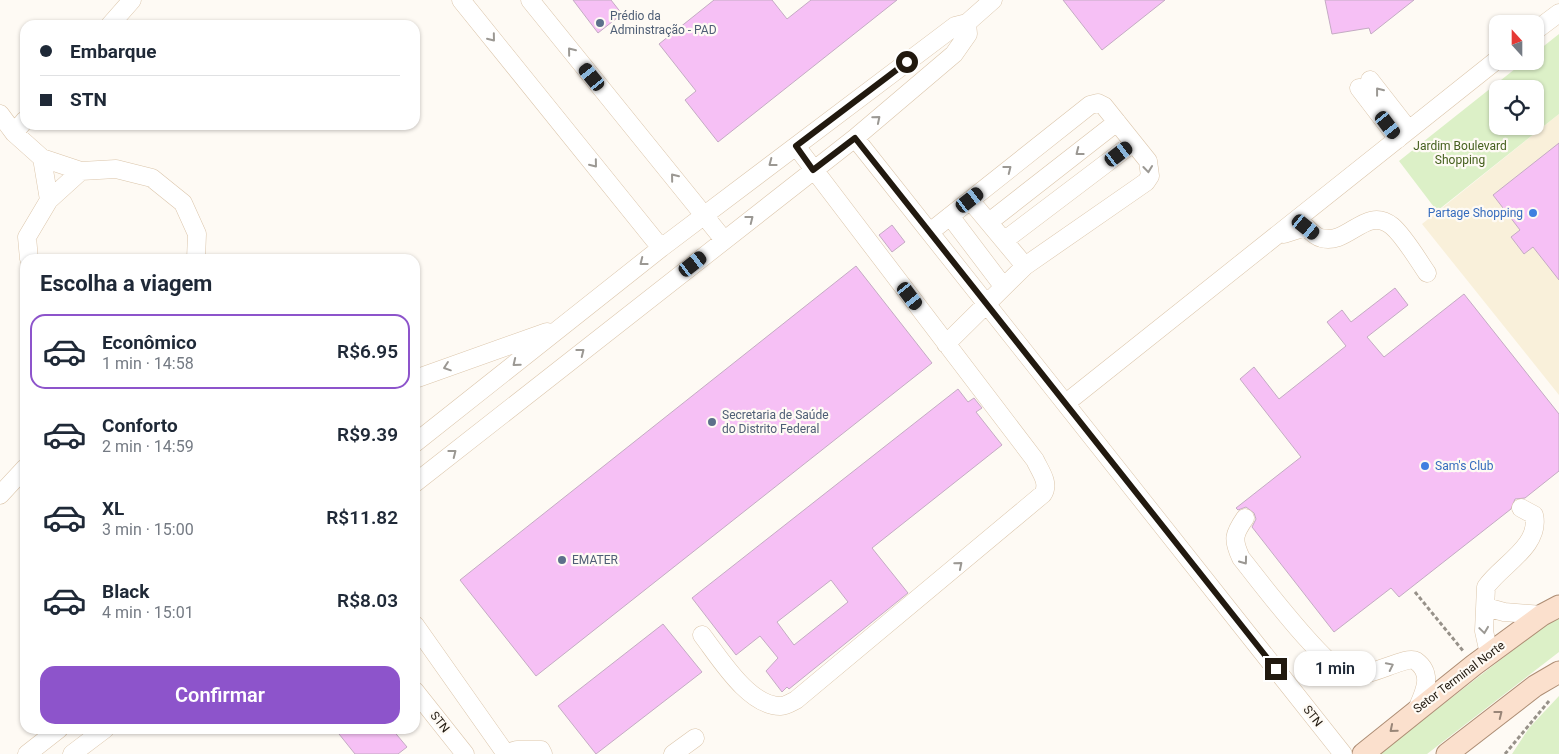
<!DOCTYPE html>
<html lang="pt">
<head>
<meta charset="utf-8">
<style>
	body { margin:0; font-family:Roboto,sans-serif; background:#f6f6f7; color:#1f2937; height:100vh; display:flex; flex-direction:column; font-size:19px; white-space:nowrap }
	* { box-sizing:border-box; margin:0 }
	p { font-size:16px; color:#747a83 }
	.icon { flex:none; width:28px; height:28px; fill:none; stroke:currentColor; stroke-width:2; stroke-linecap:round; stroke-linejoin:round }
	.map { position:relative; flex:1; overflow:hidden }
	.drawer { position:absolute; left:20px; top:254px; width:400px; height:480px; display:flex; flex-direction:column; background:#fff; border-radius:15px; box-shadow:0 1px 4px #0004 }
	.drawer>* { flex:none }
	.banner { position:absolute; left:20px; top:20px; width:400px; height:110px; border-radius:15px; box-shadow:0 1px 4px #0004; display:grid; align-content:center; height:110px; padding:0 20px; background:#fff }
	.needle { width:32px; rotate:339deg }
	.tools { position:absolute; left:1489px; top:15px; display:grid; gap:10px }
	.tools a { display:grid; place-items:center; width:55px; height:55px; border-radius:10px; background:#fff; box-shadow:0 1px 4px #0004; font-size:25px }
	.end { position:absolute; width:22px; height:22px; margin:-11px; border:6px solid #21190f; background:#fff; box-shadow:0 0 0 2px #fff }
	.from { border-radius:50% }
	.bubble { position:absolute; height:35px; border-radius:15px; background:#fff; box-shadow:0 1px 4px #0004; font-size:16px; font-weight:600; line-height:35px; text-align:center }
	.car { position:absolute; width:15px; height:30px; margin:-15px -8px; border-radius:6px; box-shadow:0 0 4px 1px #0007; background:linear-gradient(#222 24%,#8ab4d8 0 40%,#222 0 76%,#8ab4d8 0 86%,#222 0) }
	.banner b { display:flex; align-items:center; gap:18px; height:48px; font-size:19px }
	.banner b+b { border-top:1px solid #e0e1e3 }
	.banner i { width:12px; height:12px; background:#1f2937 }
	ul { padding:0; list-style:none }
	li { display:flex; align-items:center; gap:15px; height:75px; margin:0 10px 8px; padding:0 10px; border:2px solid transparent; border-radius:15px }
	li div { flex:1 }
	li b { display:block; font-size:19px }
	li em { font-style:normal; font-weight:600 }
	li.active { border-color:#8d54cb }
	li>.icon { width:45px; height:45px; stroke-width:1.5 }
	h2 { padding:0 20px; font-size:22px; line-height:60px }
	.button { display:flex; gap:10px; margin-top:auto; padding:10px 20px }
	.button a { flex:1; height:58px; border-radius:15px; background:#8d54cb; color:#fff; font-size:20px; font-weight:600; line-height:58px; text-align:center }
	.map>svg:first-child { display:block }
	.commercial { fill:#f9f0da }
	.green { fill:#dcf0c7; fill-rule:evenodd }
	.building { fill:#f6c0f5; stroke:#c4abc3; fill-rule:evenodd }
	.lines { fill:none; stroke-linecap:round; stroke-linejoin:round }
	.minor-casing { stroke:#dbc5aa; stroke-width:19 }
	.major-casing { stroke:#ad8d74; stroke-width:23 }
	.path { stroke:#979189; stroke-width:3; stroke-dasharray:4 2.5; stroke-linecap:butt }
	.minor { stroke:#fff; stroke-width:18 }
	.major { stroke:#fbe0cd; stroke-width:21 }
	.oneway { stroke:#9b9893 }
	.oneway2 { stroke:#998678 }
	.route { stroke:#21190f; stroke-width:6 }
	.service-dot { fill:#5c6f8a; stroke:#fefaf4; stroke-width:2 }
	.shop-dot { fill:#3f7fe0; stroke:#fefaf4; stroke-width:2 }
	.labels { text-anchor:middle; stroke-width:4.5; stroke-linejoin:round; paint-order:stroke }
	.service-label { font-size:12px; fill:#4e5e75; stroke:#fefaf4; text-anchor:start }
	.park-label { font-size:12px; fill:#45601e; stroke:#fefaf4 }
	.shop-label { font-size:12px; fill:#366cbe; stroke:#fefaf4; text-anchor:end }
	.street-label { font-size:12px; fill:#21190f; stroke:#fefaf4 }
</style>
</head>
<body>
<div class="map">
<svg width="1559" height="754" viewBox="0 0 1559 754">
	<rect width="100%" height="100%" fill="#fefaf4"/>
	<!-- commercial -->
	<path class="commercial" d="M1559,114V395L1422,224Z"/>
	<!-- green -->
	<path class="green" d="M1559,34V114L1437,211L1399,161L1525,61H1535V53ZM1498,89H1535V126H1498Z
		M1559,618V652L1427,754H1379L1544,626Z
		M1559,696V754H1512L1529,728Z"/>
	<!-- building -->
	<path class="building" d="M573,0H611L622,14L598,33Z
		M714,0H772L787,19L811,0H897L718,142L685,100L696,91L659,44Z
		M1063,0H1165L1102,50Z
		M1325,0H1414L1371,34L1369,28L1332,34Z
		M1559,143V280L1533,247L1524,254L1511,237L1520,230L1493,195Z
		M892,225L905,242L892,252L879,235Z
		M856,266L932,363L536,676L460,580Z
		M1395,288L1408,305L1367,337L1384,357L1464,294L1559,414V471L1525,498L1515,499L1511,509L1399,597L1391,588L1334,632L1252,527L1256,519L1254,513L1246,507L1238,510L1236,508L1301,457L1240,379L1254,367L1279,399L1346,346L1327,322L1342,310L1351,322Z
		M958,389L968,402L974,398L982,408L976,412L1002,445L872,548L908,593L789,689L787,687L782,692L766,671L778,658L760,636L736,655L692,598ZM831,580L848,602L794,645L777,622Z
		M663,624L702,672L596,754L558,706Z
		M335,729H392L407,747L398,754H355Z"/>
	<g class="lines">
		<defs>
			<path id="minor" d="M461,0L661,248
				M530,0L724,240
				M110,25L132,0
				M1535,31L1559,13
				M1370,80L1409,130
				M1359,88L1398,139
				M0,114L14,133L42,158L81,171L116,169L152,178L183,203L197,234L196,259
				M14,133L25,120
				M855,138L1343,754
				M42,158L49,200
				M970,200L1025,266
				M950,216L1003,286
				M989,222L1117,122
				M930,232L1090,105L1098,103L1104,106L1148,161L1150,176L1146,182L1025,266L946,344
				M1284,234L1306,227C1310,231 1316,237 1321,238C1348,246 1366,205 1392,226C1404,236 1418,260 1427,273
				M1005,240L1133,143
				M29,259L27,237L49,200L81,171
				M415,379L547,332
				M1066,403L1498,59
				M415,443L661,248L955,26L967,23L993,0
				M415,483L855,138L954,54L968,34L967,23
				M0,495L25,468
				M1245,518C1234,534 1232,539 1241,558C1259,580 1327,672 1351,675C1370,678 1406,655 1416,661C1434,674 1424,693 1417,709
				M1486,607L1504,612L1542,615
				M415,625L506,754
				M702,635C719,657 749,707 781,706C786,706 792,702 796,700L1043,494C1050,483 1040,471 1035,460L796,146
				M1489,654L1484,631L1486,587C1501,565 1541,546 1534,515L1521,508
				M415,691L465,754
				M506,753L517,750H541L543,754
				M27,754L59,729
				M72,754L105,729
				M673,754L695,738"/>
			<path id="major" d="M1363,754L1474,665L1542,615L1559,606
				M1447,754L1535,686L1559,672"/>
		</defs>
		<!-- minor casing -->
		<use href="#minor" class="minor-casing"/>
		<!-- major casing -->
		<use href="#major" class="major-casing"/>
		<!-- path -->
		<path class="path" d="M1415,592L1464,652
			M1505,754L1549,701"/>
		<!-- minor -->
		<use href="#minor" class="minor"/>
		<!-- major -->
		<use href="#major" class="major"/>
	</g>
	<!-- one-way arrows -->
	<defs><path id="oneway-chevron" d="M-2-3.5L2.5 0L-2 3.5" fill="none" stroke-width="1.6" stroke-linecap="round" stroke-linejoin="round" transform="scale(1.25)"/></defs>
	<g class="oneway">
		<use href="#oneway-chevron" transform="translate(492 38) rotate(51)"/>
		<use href="#oneway-chevron" transform="translate(571 51) rotate(-129)"/>
		<use href="#oneway-chevron" transform="translate(1379 91) rotate(-128)"/>
		<use href="#oneway-chevron" transform="translate(877 119) rotate(-40)"/>
		<use href="#oneway-chevron" transform="translate(1079 152) rotate(142)"/>
		<use href="#oneway-chevron" transform="translate(772 163) rotate(143)"/>
		<use href="#oneway-chevron" transform="translate(594 164) rotate(51)"/>
		<use href="#oneway-chevron" transform="translate(1008 169) rotate(-38)"/>
		<use href="#oneway-chevron" transform="translate(1148 169) rotate(84)"/>
		<use href="#oneway-chevron" transform="translate(674 177) rotate(-129)"/>
		<use href="#oneway-chevron" transform="translate(750 219) rotate(-38)"/>
		<use href="#oneway-chevron" transform="translate(643 262) rotate(142)"/>
		<use href="#oneway-chevron" transform="translate(581 352) rotate(-38)"/>
		<use href="#oneway-chevron" transform="translate(516 363) rotate(141)"/>
		<use href="#oneway-chevron" transform="translate(447 367) rotate(161)"/>
		<use href="#oneway-chevron" transform="translate(453 453) rotate(-38)"/>
		<use href="#oneway-chevron" transform="translate(1244 561) rotate(54)"/>
		<use href="#oneway-chevron" transform="translate(959 565) rotate(-40)"/>
		<use href="#oneway-chevron" transform="translate(1484 630) rotate(82)"/>
		<use href="#oneway-chevron" transform="translate(1390 666) rotate(-26)"/>
	</g>
	<g class="oneway2">
		<use href="#oneway-chevron" transform="translate(1499 714) rotate(-38)"/>
		<use href="#oneway-chevron" transform="translate(1393 729) rotate(140)"/>
	</g>
	<g class="lines">
		<!-- route -->
		<path class="route" d="M907,62L796,146L813,170L855,138L1276,669"/>
	</g>
	<!-- markers -->
	<g class="service-dot">
		<circle cx="600" cy="23" r="5"/>
		<circle cx="712" cy="422" r="5"/>
		<circle cx="562" cy="560" r="5"/>
	</g>
	<g class="shop-dot">
		<circle cx="1533" cy="213" r="5"/>
		<circle cx="1425" cy="466" r="5"/>
	</g>
	<g class="labels">
		<!-- service labels -->
		<g class="service-label">
			<text x="610" y="20">Prédio da<tspan x="610" dy="14">Adminstração - PAD</tspan></text>
			<text x="722" y="419">Secretaria de Saúde<tspan x="722" dy="14">do Distrito Federal</tspan></text>
			<text x="572" y="564">EMATER</text>
		</g>
		<!-- park labels -->
		<g class="park-label">
			<text x="1460" y="150">Jardim Boulevard<tspan x="1460" dy="14">Shopping</tspan></text>
		</g>
		<!-- shop labels -->
		<g class="shop-label">
			<text x="1523" y="217">Partage Shopping</text>
			<text x="1435" y="470" text-anchor="start">Sam's Club</text>
		</g>
		<!-- street labels -->
		<g class="street-label">
			<text transform="translate(1459 677) rotate(-37)" y="4">Setor Terminal Norte</text>
			<text transform="translate(1313 716) rotate(52)" y="4">STN</text>
			<text transform="translate(440 722) rotate(52)" y="4">STN</text>
		</g>
	</g>
</svg>
<div class="tools">
<a><svg class="needle" viewBox="-14 -14 28 28"><path d="M0-13l5 13h-10z" fill="#e53935"/><path d="M0 13l5-13h-10z" fill="#747a83"/></svg></a>
<a><svg class="icon" aria-label="locate" viewBox="0 0 24 24"><circle cx="12" cy="12" r="6"/><path d="M12 2v4M12 18v4M2 12h4M18 12h4"/></svg></a>
</div>
<i class="end from" style="left:907px;top:62px"></i>
<i class="end" style="left:1276px;top:669px"></i>
<div class="bubble" style="left:1294px;top:651px;width:82px">1 min</div>
<i class="car" style="left:592px;top:77px;rotate:321deg"></i>
<i class="car" style="left:1388px;top:125px;rotate:143deg"></i>
<i class="car" style="left:1119px;top:154px;rotate:53deg"></i>
<i class="car" style="left:970px;top:200px;rotate:52deg"></i>
<i class="car" style="left:1306px;top:227px;rotate:129deg"></i>
<i class="car" style="left:693px;top:264px;rotate:52deg"></i>
<i class="car" style="left:910px;top:296px;rotate:143deg"></i>
<div class="banner">
<b><i class="from"></i>Embarque</b>
<b><i></i>STN</b>
</div>
<section class="drawer">
<h2>Escolha a viagem</h2>
<ul>
<li class="active"><svg class="icon" aria-label="car" viewBox="0 0 24 24"><path d="M5 17H2v-5l4-1 3-4h7l3 4 3 1v5h-3M9 17h6M6 11h13"/><circle cx="7" cy="17" r="2"/><circle cx="17" cy="17" r="2"/></svg><div><b>Econômico</b><p>1 min · 14:58</p></div><em>R$6.95</em></li>
<li><svg class="icon" aria-label="car" viewBox="0 0 24 24"><path d="M5 17H2v-5l4-1 3-4h7l3 4 3 1v5h-3M9 17h6M6 11h13"/><circle cx="7" cy="17" r="2"/><circle cx="17" cy="17" r="2"/></svg><div><b>Conforto</b><p>2 min · 14:59</p></div><em>R$9.39</em></li>
<li><svg class="icon" aria-label="car" viewBox="0 0 24 24"><path d="M5 17H2v-5l4-1 3-4h7l3 4 3 1v5h-3M9 17h6M6 11h13"/><circle cx="7" cy="17" r="2"/><circle cx="17" cy="17" r="2"/></svg><div><b>XL</b><p>3 min · 15:00</p></div><em>R$11.82</em></li>
<li><svg class="icon" aria-label="car" viewBox="0 0 24 24"><path d="M5 17H2v-5l4-1 3-4h7l3 4 3 1v5h-3M9 17h6M6 11h13"/><circle cx="7" cy="17" r="2"/><circle cx="17" cy="17" r="2"/></svg><div><b>Black</b><p>4 min · 15:01</p></div><em>R$8.03</em></li>
</ul>
<div class="button"><a>Confirmar</a></div>
</section>
</div>
</body>
</html>
